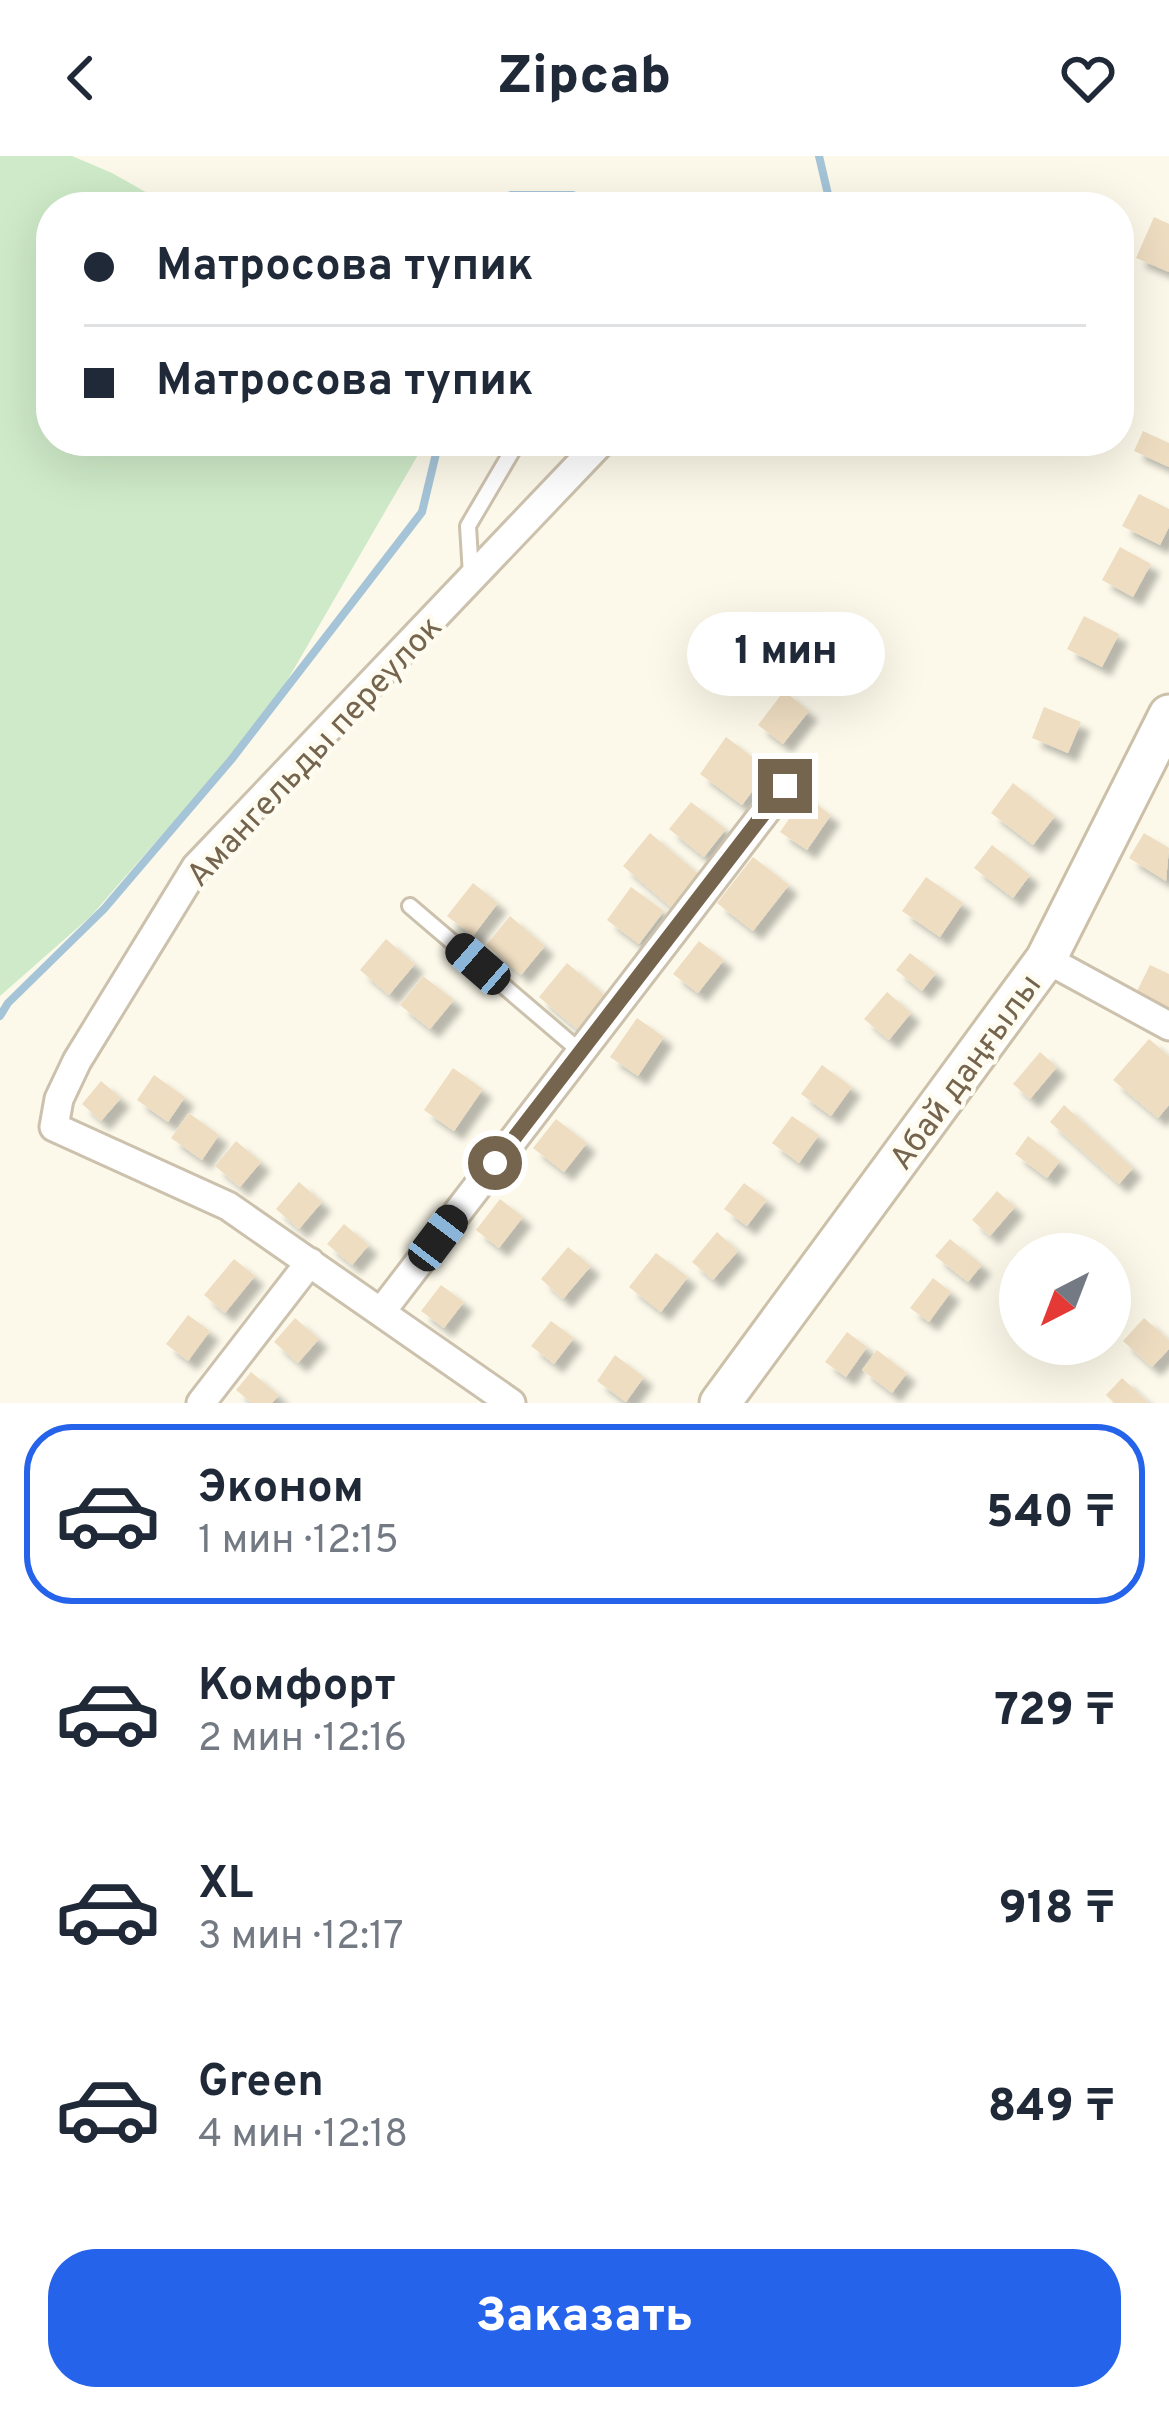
<!DOCTYPE html>
<html lang="ru">
<head>
<meta charset="utf-8">
<style>
	body { margin:0; font-family:Overpass,sans-serif; background:#f2f2f3; color:#1f2937; height:100vh; display:flex; flex-direction:column; font-size:45px; white-space:nowrap }
	* { box-sizing:border-box; margin:0 }
	p { font-size:39px; color:#747a83 }
	.icon { flex:none; width:66px; height:66px; fill:none; stroke:currentColor; stroke-width:2; stroke-linecap:round; stroke-linejoin:round }
	.map { position:relative; height:1247px; overflow:hidden }
	.side { display:flex; flex-direction:column; background:#fff; flex:1 }
	.side>* { flex:none }
	.banner { position:absolute; left:36px; top:36px; width:1098px; height:264px; border-radius:48px; box-shadow:0 12px 48px #0002; display:grid; align-content:center; height:264px; padding:0 48px; background:#fff }
	.needle { width:78px; rotate:222deg }
	.fabs { position:absolute; left:999px; top:1077px; display:grid; gap:24px }
	.fabs a { display:grid; place-items:center; width:132px; height:132px; border-radius:50%; background:#fff; box-shadow:0 12px 48px #0002; font-size:60px }
	.end { position:absolute; width:54px; height:54px; margin:-27px; border:15px solid #76654e; background:#fff; box-shadow:0 0 0 6px #fff }
	.from { border-radius:50% }
	.bubble { position:absolute; height:84px; border-radius:42px; background:#fff; box-shadow:0 12px 48px #0002; font-size:39px; font-weight:800; line-height:84px; text-align:center }
	.car { position:absolute; width:36px; height:72px; margin:-36px -18px; border-radius:15px; box-shadow:0 0 9px 3px #0007; background:linear-gradient(#222 24%,#8ab4d8 0 40%,#222 0 76%,#8ab4d8 0 86%,#222 0) }
	.banner b { display:flex; align-items:center; gap:42px; height:114px; font-size:45px }
	.banner b+b { border-top:3px solid #e0e1e3 }
	.banner i { width:30px; height:30px; background:#1f2937 }
	ul { padding:21px 0 0; list-style:none }
	li { display:flex; align-items:center; gap:36px; height:180px; margin:0 24px 18px; padding:0 24px; border:6px solid transparent; border-radius:48px }
	li div { flex:1 }
	li b { display:block; font-size:45px }
	li em { font-style:normal; font-weight:800 }
	li.selected { border-color:#2563eb }
	li>.icon { width:108px; height:108px; stroke-width:1.5 }
	.cta { display:flex; gap:24px; margin-top:auto; padding:24px 48px }
	.cta a { flex:1; height:138px; border-radius:48px; background:#2563eb; color:#fff; font-size:48px; font-weight:800; line-height:138px; text-align:center }
	header { display:flex; justify-content:space-between; align-items:center; height:156px; padding:0 48px; background:#fff; font-size:54px; font-weight:800 }
	.map>svg:first-child { display:block }
	.green { fill:#ceeac8 }
	.lines { fill:none; stroke-linecap:round; stroke-linejoin:round }
	.stream { stroke:#a5c4d7; stroke-width:8 }
	.building { fill:#eeddc1; filter:url(#shadow) }
	.lane-casing { stroke:#ccc1ad; stroke-width:20 }
	.street-casing { stroke:#ccc1ad; stroke-width:33 }
	.secondary-casing { stroke:#ccc0a9; stroke-width:45 }
	.lane { stroke:#fff; stroke-width:14 }
	.street { stroke:#fff; stroke-width:27 }
	.secondary { stroke:#fff; stroke-width:39 }
	.route { stroke:#76654e; stroke-width:15 }
	.labels { text-anchor:middle; stroke-width:9; stroke-linejoin:round; paint-order:stroke }
	.street-label { font-size:33px; fill:#76654e; stroke:#fefcf1 }
</style>
</head>
<body>
<header><svg class="icon" aria-label="back" viewBox="0 0 24 24"><path d="M15 5l-7 7 7 7"/></svg>Zipcab<svg class="icon" aria-label="heart" viewBox="0 0 24 24"><path d="M12 20l-8-8c-3-5 5-10 8-4 3-6 11-1 8 4z"/></svg></header>
<div class="map">
<svg width="1169" height="1247" viewBox="0 0 1169 1247">
	<defs>
		<filter id="shadow"><feDropShadow dx="9" dy="9" stdDeviation="3" flood-color="#0004"/></filter>
	</defs>
	<rect width="100%" height="100%" fill="#fcf9ea"/>
	<!-- green -->
	<path class="green" d="M0,0H72L112,17L172,51H51V285H426L269,556L91,760L0,840Z"/>
	<g class="lines">
		<!-- stream -->
		<path class="stream" d="M819,0L831,51
			M498,51L511,39H573L594,51
			M0,860L8,847L104,753L231,604L422,356L439,285"/>
	</g>
	<!-- building -->
	<path class="building" d="M1154,61L1169,68V116L1136,102Z
		M1143,275L1169,287V311L1134,295Z
		M1139,338L1169,353V371L1160,389L1122,370Z
		M1120,391L1151,408L1133,441L1102,424Z
		M1084,460L1119,478L1102,511L1067,493Z
		M833,471L859,491L833,524L808,504Z
		M784,535L809,555L783,588L758,569Z
		M1044,551L1081,566L1068,597L1032,582Z
		M726,581L769,613L742,649L700,618Z
		M1013,627L1055,660L1033,689L991,657Z
		M805,640L831,659L807,694L780,676Z
		M691,646L726,673L704,701L669,673Z
		M650,677L700,719L672,752L623,710Z
		M1144,677L1169,692L1166,725L1129,702Z
		M992,689L1030,719L1013,742L974,712Z
		M753,701L789,729L753,775L717,747Z
		M926,721L963,747L940,781L902,755Z
		M473,727L498,747L473,780L447,760Z
		M631,731L664,755L639,788L607,764Z
		M510,760L545,790L521,819L486,789Z
		M386,783L415,808L389,839L360,814Z
		M699,785L724,804L698,837L673,818Z
		M910,797L936,817L922,835L896,814Z
		M567,807L606,840L578,874L539,841Z
		M1150,809L1169,818V854L1136,837Z
		M423,820L454,844L430,873L400,849Z
		M887,836L911,857L889,884L864,863Z
		M637,862L664,881L638,920L610,901Z
		M1149,883L1169,900V949L1158,962L1113,924Z
		M1040,896L1057,911L1030,943L1013,928Z
		M822,909L852,931L831,960L801,938Z
		M453,912L483,933L454,975L424,954Z
		M154,919L185,941L168,966L137,944Z
		M101,925L121,942L101,965L82,948Z
		M1064,949L1133,1012L1119,1028L1050,966Z
		M189,957L219,979L202,1004L171,982Z
		M792,960L819,979L799,1007L772,987Z
		M556,963L587,987L564,1016L533,992Z
		M1028,980L1060,1005L1047,1022L1015,998Z
		M236,985L261,1006L240,1031L215,1010Z
		M299,1026L322,1046L299,1073L276,1053Z
		M744,1027L767,1044L747,1070L724,1053Z
		M997,1035L1015,1051L990,1080L972,1064Z
		M500,1043L523,1061L499,1092L476,1074Z
		M344,1068L369,1089L352,1109L327,1088Z
		M717,1076L738,1095L713,1124L692,1106Z
		M950,1083L982,1109L968,1126L935,1100Z
		M568,1091L591,1110L563,1143L541,1123Z
		M656,1097L688,1121L661,1156L629,1131Z
		M234,1103L255,1120L225,1157L204,1139Z
		M933,1122L951,1136L929,1166L910,1152Z
		M441,1129L464,1146L444,1172L421,1155Z
		M188,1159L210,1175L188,1205L166,1188Z
		M295,1162L319,1183L298,1207L274,1186Z
		M1144,1162L1169,1184V1193L1152,1211L1123,1185Z
		M551,1165L574,1182L554,1208L531,1190Z
		M847,1176L867,1191L846,1221L825,1206Z
		M877,1194L907,1217L892,1237L862,1214Z
		M615,1199L644,1221L626,1246L597,1225Z
		M251,1216L279,1239L272,1247H252L236,1234Z
		M1122,1222L1149,1247H1114L1106,1239Z"/>
	<g class="lines">
		<defs>
			<path id="lane" d="M471,419L468,370L518,285
				M410,750L581,896"/>
			<path id="street" d="M1046,803L1169,870
				M381,1156L785,630
				M201,1247L310,1106
				M511,1247L228,1050L54,971L59,943L77,905L196,711L602,285"/>
			<path id="secondary" d="M720,1247L1046,803L1169,559"/>
		</defs>
		<!-- lane casing -->
		<use href="#lane" class="lane-casing"/>
		<!-- street casing -->
		<use href="#street" class="street-casing"/>
		<!-- secondary casing -->
		<use href="#secondary" class="secondary-casing"/>
		<!-- lane -->
		<use href="#lane" class="lane"/>
		<!-- street -->
		<use href="#street" class="street"/>
		<!-- secondary -->
		<use href="#secondary" class="secondary"/>
	</g>
	<g class="lines">
		<!-- route -->
		<path class="route" d="M495,1007L785,630"/>
	</g>
	<g class="labels">
		<!-- street labels -->
		<g class="street-label">
			<text transform="translate(313 594) rotate(-47)" y="12">Амангельды переулок</text>
			<text transform="translate(964 915) rotate(-54)" y="12">Абай даңғылы</text>
		</g>
	</g>
</svg>
<div class="fabs">
<a><svg class="needle" viewBox="-14 -14 28 28"><path d="M0-13l5 13h-10z" fill="#e53935"/><path d="M0 13l5-13h-10z" fill="#747a83"/></svg></a>
</div>
<i class="end from" style="left:495px;top:1007px"></i>
<i class="end" style="left:785px;top:630px"></i>
<div class="bubble" style="left:687px;top:456px;width:198px">1 мин</div>
<i class="car" style="left:478px;top:808px;rotate:311deg"></i>
<i class="car" style="left:438px;top:1082px;rotate:37deg"></i>
<div class="banner">
<b><i class="from"></i>Матросова тупик</b>
<b><i></i>Матросова тупик</b>
</div>
</div>
<section class="side">
<ul>
<li class="selected"><svg class="icon" aria-label="car" viewBox="0 0 24 24"><path d="M5 17H2v-5l4-1 3-4h7l3 4 3 1v5h-3M9 17h6M6 11h13"/><circle cx="7" cy="17" r="2"/><circle cx="17" cy="17" r="2"/></svg><div><b>Эконом</b><p>1 мин · 12:15</p></div><em>540 ₸</em></li>
<li><svg class="icon" aria-label="car" viewBox="0 0 24 24"><path d="M5 17H2v-5l4-1 3-4h7l3 4 3 1v5h-3M9 17h6M6 11h13"/><circle cx="7" cy="17" r="2"/><circle cx="17" cy="17" r="2"/></svg><div><b>Комфорт</b><p>2 мин · 12:16</p></div><em>729 ₸</em></li>
<li><svg class="icon" aria-label="car" viewBox="0 0 24 24"><path d="M5 17H2v-5l4-1 3-4h7l3 4 3 1v5h-3M9 17h6M6 11h13"/><circle cx="7" cy="17" r="2"/><circle cx="17" cy="17" r="2"/></svg><div><b>XL</b><p>3 мин · 12:17</p></div><em>918 ₸</em></li>
<li><svg class="icon" aria-label="car" viewBox="0 0 24 24"><path d="M5 17H2v-5l4-1 3-4h7l3 4 3 1v5h-3M9 17h6M6 11h13"/><circle cx="7" cy="17" r="2"/><circle cx="17" cy="17" r="2"/></svg><div><b>Green</b><p>4 мин · 12:18</p></div><em>849 ₸</em></li>
</ul>
<div class="cta"><a>Заказать</a></div>
</section>
</body>
</html>
